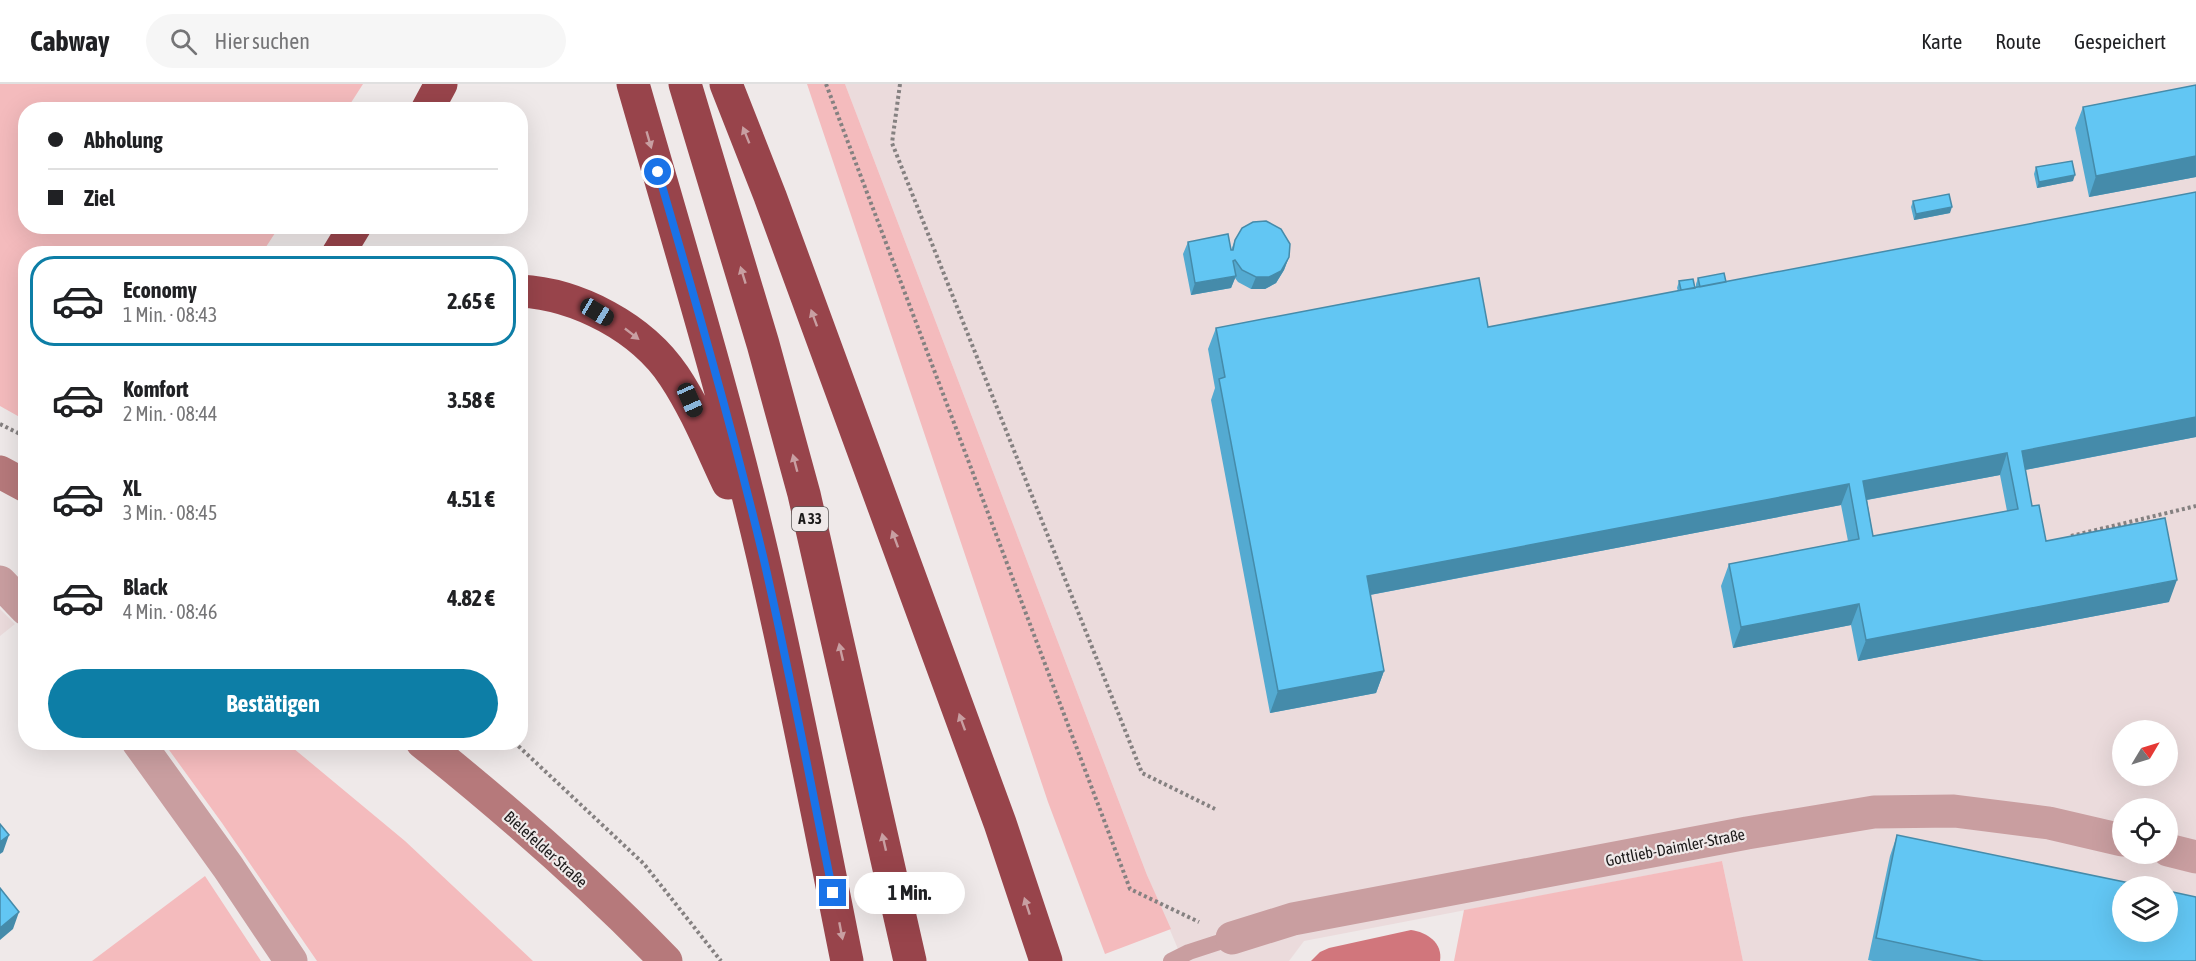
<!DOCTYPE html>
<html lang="de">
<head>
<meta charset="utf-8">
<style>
	body { margin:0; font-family:"Asap Condensed",sans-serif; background:#f6f6f6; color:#202124; height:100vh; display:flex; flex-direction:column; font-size:22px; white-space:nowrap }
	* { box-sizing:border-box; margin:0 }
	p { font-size:20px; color:#757577 }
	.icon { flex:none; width:33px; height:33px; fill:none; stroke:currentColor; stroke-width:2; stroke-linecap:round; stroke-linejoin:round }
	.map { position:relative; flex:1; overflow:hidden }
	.panel { position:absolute; left:18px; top:162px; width:510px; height:504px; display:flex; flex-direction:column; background:#fff; border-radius:24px; box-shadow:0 6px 24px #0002 }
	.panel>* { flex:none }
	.guide { position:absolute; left:18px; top:18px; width:510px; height:132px; border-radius:24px; box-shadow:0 6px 24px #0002; display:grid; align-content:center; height:132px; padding:0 30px; background:#fff }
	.needle { width:39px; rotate:52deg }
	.buttons { position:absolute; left:2112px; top:636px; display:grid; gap:12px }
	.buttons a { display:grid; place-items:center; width:66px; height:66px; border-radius:50%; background:#fff; box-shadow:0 6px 24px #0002; font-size:30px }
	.end { position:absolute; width:27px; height:27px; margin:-14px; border:8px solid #1a73e8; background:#fff; box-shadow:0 0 0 3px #fff }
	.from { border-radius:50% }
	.bubble { position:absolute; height:42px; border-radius:21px; background:#fff; box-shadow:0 6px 24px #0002; font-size:20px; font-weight:700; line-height:42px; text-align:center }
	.car { position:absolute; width:18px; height:36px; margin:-18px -9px; border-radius:8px; box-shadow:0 0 4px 2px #0007; background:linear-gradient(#222 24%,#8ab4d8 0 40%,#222 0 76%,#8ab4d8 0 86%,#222 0) }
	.guide b { display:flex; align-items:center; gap:21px; height:57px; font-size:22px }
	.guide b+b { border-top:2px solid #e0e0e0 }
	.guide i { width:15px; height:15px; background:#202124 }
	ul { padding:10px 0 0; list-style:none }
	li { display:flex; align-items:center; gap:18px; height:90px; margin:0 12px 9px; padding:0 18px; border:3px solid transparent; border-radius:24px }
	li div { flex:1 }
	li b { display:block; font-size:22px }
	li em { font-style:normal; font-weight:700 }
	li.selected { border-color:#0d7ea6 }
	li>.icon { width:54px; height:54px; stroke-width:1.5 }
	.button { display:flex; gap:12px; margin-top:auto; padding:12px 30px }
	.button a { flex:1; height:69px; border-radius:36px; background:#0d7ea6; color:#fff; font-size:24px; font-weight:700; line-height:69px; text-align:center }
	header { display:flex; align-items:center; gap:36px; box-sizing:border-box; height:84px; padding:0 30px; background:#fff; border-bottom:2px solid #e0e0e0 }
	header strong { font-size:28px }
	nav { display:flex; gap:33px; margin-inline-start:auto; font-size:21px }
	.search { width:420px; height:54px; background:#f6f6f6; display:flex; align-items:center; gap:15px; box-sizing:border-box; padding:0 21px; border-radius:33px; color:#757577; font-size:22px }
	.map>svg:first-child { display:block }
	.built { fill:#ebdbdc; fill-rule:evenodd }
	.green { fill:#f4bbbd }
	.water { fill:#d1767c }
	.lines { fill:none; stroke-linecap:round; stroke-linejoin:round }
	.path { stroke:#858181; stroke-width:4; stroke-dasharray:3 3; stroke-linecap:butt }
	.service { stroke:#c99ea0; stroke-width:16 }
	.minor { stroke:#c99ea0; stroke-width:33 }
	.secondary { stroke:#b6797b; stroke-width:33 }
	.motorway { stroke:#98444b; stroke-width:33 }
	.wall { fill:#54aad1; fill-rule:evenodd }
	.shaded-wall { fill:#458baa }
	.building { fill:#62c6f3; stroke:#458baa; stroke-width:1.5; fill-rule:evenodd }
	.oneway { fill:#c89fa2 }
	.route { stroke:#1a73e8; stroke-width:8 }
	.labels { text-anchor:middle; stroke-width:4.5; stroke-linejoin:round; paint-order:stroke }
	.shield { fill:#efe9e9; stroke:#5b5757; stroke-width:1.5 }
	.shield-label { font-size:15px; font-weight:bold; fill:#1b1919 }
	.street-label { font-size:16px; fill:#1b1919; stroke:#efe9e9 }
</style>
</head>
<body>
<header>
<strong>Cabway</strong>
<div class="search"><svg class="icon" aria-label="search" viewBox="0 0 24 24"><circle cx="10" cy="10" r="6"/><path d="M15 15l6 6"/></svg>Hier suchen</div>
<nav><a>Karte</a><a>Route</a><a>Gespeichert</a></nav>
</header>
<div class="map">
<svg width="2196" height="877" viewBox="0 0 2196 877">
	<rect width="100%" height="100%" fill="#efe9e9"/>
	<!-- built -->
	<path class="built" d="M845,0H2196V877H1743L1722,777L1304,857L1289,877H1183L1147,791ZM2122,646H2168V692H2122ZM2122,724H2168V770H2122ZM2122,802H2168V848H2122Z
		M0,525L15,540L0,552Z"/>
	<!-- green -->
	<path class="green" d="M0,0H363L347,25L26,26V142L279,143L262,169L26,170L25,336L0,322Z
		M807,0H845L1147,791L1171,845L1105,870L1048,718Z
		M164,659H287L405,757L533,877H317L222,739Z
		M1722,777L1743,877H1454L1464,826Z
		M205,792L261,877H92Z"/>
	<!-- water -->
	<path class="water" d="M1411,846C1427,848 1443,859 1440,877H1311L1320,868L1329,864Z"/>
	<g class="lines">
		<!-- path -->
		<path class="path" d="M826,0L1130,805L1199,838
			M900,0L892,59L1142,689L1215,725
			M0,340L26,353
			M2071,452L2196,422
			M514,658L644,780L721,877"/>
		<!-- service -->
		<path class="service" d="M1171,877L1189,868L1232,854"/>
		<!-- minor -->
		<path class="minor" d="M0,498L26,525
			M138,658L228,783L291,877
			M2168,766L2196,773
			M1232,854L1293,835L1747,749L1874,728L1954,727L2049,739L2122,756"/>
		<!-- secondary -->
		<path class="secondary" d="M0,388L26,402
			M422,658C507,726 590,799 666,877"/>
		<!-- motorway -->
		<path class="motorway" d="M633,0C678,157 726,314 763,473C794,607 820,742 847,877
			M685,0L763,260L804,410L910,877
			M726,0L770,112L1000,739L1046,877
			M427,26L441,0
			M338,170L355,142
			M520,207C578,210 642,244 674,292C696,325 711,363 728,399"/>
	</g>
	<!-- wall -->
	<path class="wall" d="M2196,1V93L2089,113L2075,44L2083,23Z
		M2036,83L2073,97L2037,104L2034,90Z
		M1913,117L1950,129L1914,136L1911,123Z
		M1235,156L1289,173L1284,186L1276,199L1265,205H1251L1238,198L1235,194L1231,204L1191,211L1183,170L1188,158L1231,166Z
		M1698,194L1726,198L2196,353L2025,386L2032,422L2046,457L2169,518L1858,577L1851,541L1733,564L1721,502L1729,480L1848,457L1841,421L1370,511L1384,587L1376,609L1270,629L1211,316L1215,304L1208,265L1216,244L1488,243L1678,207L1677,204L1679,197L1696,203V200ZM2000,391L2007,427L1873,452L1867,416Z
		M1897,751L2196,877H1873L1868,876L1890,772Z"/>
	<!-- shaded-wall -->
	<path class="shaded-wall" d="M2196,72V93L2089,113L2096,92Z
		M2075,91L2073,97L2037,104L2039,98Z
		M1952,123L1950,129L1914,136L1916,130Z
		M1289,173L1284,186L1276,199L1265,205H1251L1256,193Z
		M1236,192L1231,204L1191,211L1195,199Z
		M2196,333V353L2014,388L2022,367Z
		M2007,369L2000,391L1855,418L1863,397Z
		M1849,400L1841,421L1359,513L1367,492Z
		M2177,496L2169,518L1858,577L1866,556Z
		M1859,520L1851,541L1733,564L1741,543Z
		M1384,587L1376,609L1270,629L1278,607Z
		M9,751L3,768L0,770V758Z
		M19,828L13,845L0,856V844Z"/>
	<!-- building -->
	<path class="building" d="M2196,1V72L2096,92L2083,23Z
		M2072,77L2075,91L2039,98L2036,83Z
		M2196,108V333L2022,367L2032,422L2039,421L2046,457L2165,434L2177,496L1866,556L1859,520L1741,543L1729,480L1859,455L1849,400L1367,492L1384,587L1278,607L1219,295L1225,293L1216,244L1479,194L1488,243ZM2007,369L2018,425L1873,452L1863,397Z
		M1949,110L1952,123L1916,130L1913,117Z
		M1266,137L1281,145L1290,160L1289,173L1281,187L1269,193H1256L1242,186L1235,176L1233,177L1236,192L1195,199L1188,158L1228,150L1231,166H1233L1235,156L1242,144L1253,138Z
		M1724,189L1726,198L1700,203L1698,194Z
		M1693,195L1695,204L1681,206L1679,197Z
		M0,740L9,751L0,758Z
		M1897,751L2144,802H2122V848H2168V807L2196,813V877H1983L1876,854Z
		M0,804L19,828L0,844Z"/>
	<!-- one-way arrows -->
	<defs><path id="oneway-solid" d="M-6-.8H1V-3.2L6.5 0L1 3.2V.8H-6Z" transform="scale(1.5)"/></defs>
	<g class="oneway">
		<use href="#oneway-solid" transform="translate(746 51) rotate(-112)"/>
		<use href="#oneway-solid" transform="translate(649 56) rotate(74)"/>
		<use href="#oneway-solid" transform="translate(743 191) rotate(-107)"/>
		<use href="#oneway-solid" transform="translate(814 234) rotate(-110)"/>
		<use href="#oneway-solid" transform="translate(632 250) rotate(38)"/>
		<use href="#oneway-solid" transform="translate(795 379) rotate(-105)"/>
		<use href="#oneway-solid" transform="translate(895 455) rotate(-110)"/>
		<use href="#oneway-solid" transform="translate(841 568) rotate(-103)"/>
		<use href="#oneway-solid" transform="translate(962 638) rotate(-110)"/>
		<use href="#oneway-solid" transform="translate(884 758) rotate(-103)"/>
		<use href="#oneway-solid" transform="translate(1027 822) rotate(-108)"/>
		<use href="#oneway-solid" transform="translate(841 847) rotate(79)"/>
	</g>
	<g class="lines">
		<!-- route -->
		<path class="route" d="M658,88C695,215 732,343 763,472C789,584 810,697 833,809"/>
	</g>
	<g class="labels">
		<!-- shield labels -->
		<rect class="shield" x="792" y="423" width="36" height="24" rx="4.5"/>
		<g class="shield-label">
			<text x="810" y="440">A 33</text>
		</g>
		<!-- street labels -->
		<g class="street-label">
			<text transform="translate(1675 763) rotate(-11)" y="6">Gottlieb-Daimler-Straße</text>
			<text transform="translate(546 765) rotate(42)" y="6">Bielefelder Straße</text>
		</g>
	</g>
</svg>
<div class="buttons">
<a><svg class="needle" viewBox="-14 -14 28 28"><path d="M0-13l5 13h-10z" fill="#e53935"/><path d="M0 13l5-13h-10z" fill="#757577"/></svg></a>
<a><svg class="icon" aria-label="locate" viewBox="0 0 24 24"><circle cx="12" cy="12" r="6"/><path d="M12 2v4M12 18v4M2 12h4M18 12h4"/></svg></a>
<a><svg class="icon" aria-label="layers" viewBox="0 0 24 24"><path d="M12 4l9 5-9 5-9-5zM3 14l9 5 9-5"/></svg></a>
</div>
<i class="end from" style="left:658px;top:88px"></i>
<i class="end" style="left:833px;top:809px"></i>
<div class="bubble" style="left:854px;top:788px;width:111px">1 Min.</div>
<i class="car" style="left:597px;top:228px;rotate:121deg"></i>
<i class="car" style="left:690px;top:316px;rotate:156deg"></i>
<div class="guide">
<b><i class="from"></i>Abholung</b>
<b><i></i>Ziel</b>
</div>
<section class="panel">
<ul>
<li class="selected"><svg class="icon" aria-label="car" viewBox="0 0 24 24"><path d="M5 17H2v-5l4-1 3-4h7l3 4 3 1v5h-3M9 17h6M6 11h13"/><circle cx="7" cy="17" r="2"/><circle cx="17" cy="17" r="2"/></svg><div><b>Economy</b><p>1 Min. · 08:43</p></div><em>2.65 €</em></li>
<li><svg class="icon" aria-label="car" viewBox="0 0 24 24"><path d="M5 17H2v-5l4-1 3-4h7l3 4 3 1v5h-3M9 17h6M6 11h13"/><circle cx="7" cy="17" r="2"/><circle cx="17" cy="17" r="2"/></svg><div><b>Komfort</b><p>2 Min. · 08:44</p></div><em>3.58 €</em></li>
<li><svg class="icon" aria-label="car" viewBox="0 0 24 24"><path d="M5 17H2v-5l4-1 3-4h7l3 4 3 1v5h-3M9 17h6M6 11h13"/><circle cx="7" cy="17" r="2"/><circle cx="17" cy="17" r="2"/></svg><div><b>XL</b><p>3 Min. · 08:45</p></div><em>4.51 €</em></li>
<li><svg class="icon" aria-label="car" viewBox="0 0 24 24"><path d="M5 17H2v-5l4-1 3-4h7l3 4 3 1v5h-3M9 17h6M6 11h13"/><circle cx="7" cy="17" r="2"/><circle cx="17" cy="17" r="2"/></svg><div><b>Black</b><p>4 Min. · 08:46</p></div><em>4.82 €</em></li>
</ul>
<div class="button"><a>Bestätigen</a></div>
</section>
</div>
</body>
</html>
